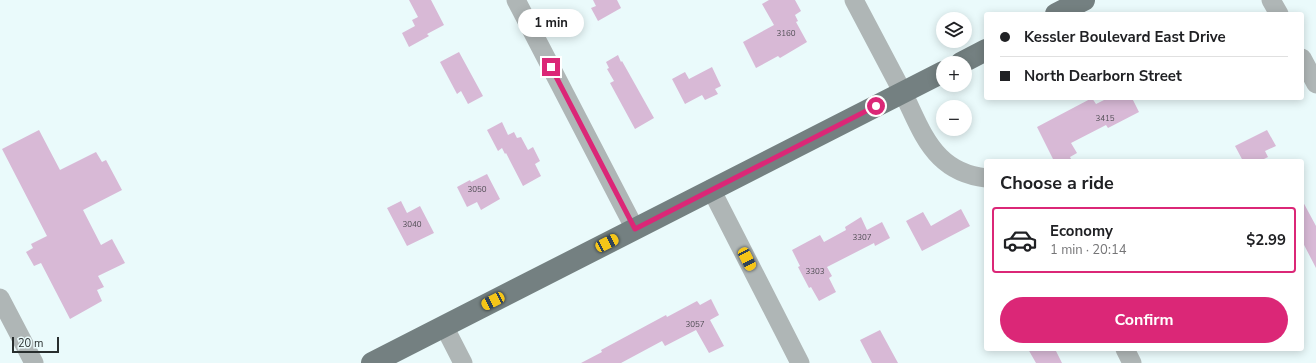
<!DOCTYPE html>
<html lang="en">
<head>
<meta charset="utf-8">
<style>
	body { margin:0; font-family:"Nunito Sans",sans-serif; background:#f6f6f6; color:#202124; height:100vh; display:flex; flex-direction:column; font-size:15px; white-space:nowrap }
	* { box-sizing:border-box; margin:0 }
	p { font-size:13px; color:#757577 }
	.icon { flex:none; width:22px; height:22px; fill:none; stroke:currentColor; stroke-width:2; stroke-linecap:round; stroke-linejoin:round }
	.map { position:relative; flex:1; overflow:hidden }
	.sheet { position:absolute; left:984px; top:159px; width:320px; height:192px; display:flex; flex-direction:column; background:#fff; border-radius:4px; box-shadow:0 2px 10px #0003 }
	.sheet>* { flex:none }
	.banner { position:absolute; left:984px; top:12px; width:320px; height:88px; border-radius:4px; box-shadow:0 2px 10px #0003; display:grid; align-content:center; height:88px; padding:0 16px; background:#fff }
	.controls { position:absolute; left:936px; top:12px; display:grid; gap:8px }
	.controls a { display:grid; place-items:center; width:36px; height:36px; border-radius:50%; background:#fff; box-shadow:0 2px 10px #0003; font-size:20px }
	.scale { position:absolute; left:12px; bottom:10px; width:47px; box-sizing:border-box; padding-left:4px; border:2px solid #282e2e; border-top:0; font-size:11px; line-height:14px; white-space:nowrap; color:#282e2e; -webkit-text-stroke:3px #eafafb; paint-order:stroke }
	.end { position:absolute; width:18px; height:18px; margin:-9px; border:5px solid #db2777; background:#fff; box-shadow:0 0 0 2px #fff }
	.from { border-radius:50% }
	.bubble { position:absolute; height:28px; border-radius:14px; background:#fff; box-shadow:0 2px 10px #0003; font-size:13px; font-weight:700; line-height:28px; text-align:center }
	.car { position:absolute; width:12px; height:24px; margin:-12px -6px; border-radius:5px; box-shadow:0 0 3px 1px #0007; background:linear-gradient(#f5c518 24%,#345 0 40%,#f5c518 0 76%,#345 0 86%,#f5c518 0) }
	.banner b { display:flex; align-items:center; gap:14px; height:38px; font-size:15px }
	.banner b+b { border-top:1px solid #e0e0e0 }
	.banner i { width:10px; height:10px; background:#202124 }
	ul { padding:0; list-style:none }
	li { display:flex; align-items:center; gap:12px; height:66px; margin:0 8px 6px; padding:0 8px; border:2px solid transparent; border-radius:4px }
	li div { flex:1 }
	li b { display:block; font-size:15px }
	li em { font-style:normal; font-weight:700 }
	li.selected { border-color:#db2777 }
	li>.icon { width:36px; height:36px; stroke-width:1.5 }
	h2 { padding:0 16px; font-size:18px; line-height:48px }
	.button { display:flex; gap:8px; margin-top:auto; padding:8px 16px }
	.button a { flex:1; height:46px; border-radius:24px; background:#db2777; color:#fff; font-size:16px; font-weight:700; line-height:46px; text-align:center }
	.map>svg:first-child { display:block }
	.building { fill:#d8b9d6 }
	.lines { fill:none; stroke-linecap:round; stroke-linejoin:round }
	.minor { stroke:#afb6b6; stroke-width:19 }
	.major { stroke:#748081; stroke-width:22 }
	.route { stroke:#db2777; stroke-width:5 }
	.labels { text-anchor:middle; stroke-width:3.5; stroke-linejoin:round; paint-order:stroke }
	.number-label { font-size:8px; fill:#545158 }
</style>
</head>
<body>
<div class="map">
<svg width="1316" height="363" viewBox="0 0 1316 363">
	<rect width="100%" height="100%" fill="#eafafb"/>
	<!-- building -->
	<path class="building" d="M409,0H431L444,25L427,34L429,36L409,47L402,33L415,26L412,20L418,17Z
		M593,0H617L621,8L598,21L591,8L596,6Z
		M769,0H795L801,11L795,15L798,21L796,22L807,42L780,58L778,56L756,68L743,42L774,25L762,4Z
		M459,52L483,96L468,104L461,91L457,94L440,62Z
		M618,55L621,62L622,61L654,118L635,129L610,83L614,81L607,69L609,68L606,62Z
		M712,67L721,86L715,89L718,94L705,100L702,95L685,104L672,79L685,72L689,79Z
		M1092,98L1096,104L1108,98H1132L1139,112L1108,128L1106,125L1071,143L1077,153L1070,157L1072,161H1054L1037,127Z
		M502,122L508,135L514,132L517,138L521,137L528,150L533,147L540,161L535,164L541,176L523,186L506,153L505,154L502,148L498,151L487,130Z
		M39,130L60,170L96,152L102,162L106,160L122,190L83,210L101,245L112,239L125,263L98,276L104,287L97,290L102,301L70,319L41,263L34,266L26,252L33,248L31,244L47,236L2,149Z
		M1267,130L1276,146L1265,151L1268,157L1260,161H1243L1235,146Z
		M487,174L500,199L481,210L477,202L467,207L457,187L470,180L471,182Z
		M1302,200L1316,226V268L1302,241Z
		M401,201L407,213L420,206L434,233L407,246L387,208Z
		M961,209L970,226L922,251L906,221L923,212L931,226Z
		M861,217L867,230L882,222L890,238L875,246L874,243L827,267L832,276L829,278L836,292L819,301L811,287L809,288L798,267L800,266L792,250L820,235L824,242L846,230L845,227Z
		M711,299L719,315L710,320L724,346L709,353L696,330L665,346L662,341L621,363H581L602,352L601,350L666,315L667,317L697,301L700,305Z
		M880,330L898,363H872L860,340Z
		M1028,349H1055L1062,363H1036Z"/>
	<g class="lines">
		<!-- minor -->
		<path class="minor" d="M516,0L635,229
			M854,0C870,30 886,61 902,91C914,114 922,139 940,157C952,169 969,176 986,178
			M1271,0L1279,14
			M1302,58L1316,84
			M711,189L800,363
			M0,298L34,363
			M444,326L463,363
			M1125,349L1132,363"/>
		<!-- major -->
		<path class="major" d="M1056,14L1084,0
			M961,63L986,50
			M372,363L943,72"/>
	</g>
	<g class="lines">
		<!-- route -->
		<path class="route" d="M551,67L635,229L876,106"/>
	</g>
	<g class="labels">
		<!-- number labels -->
		<g class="number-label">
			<text x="786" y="36">3160</text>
			<text x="1105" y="121">3415</text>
			<text x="477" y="192">3050</text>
			<text x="412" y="227">3040</text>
			<text x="862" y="240">3307</text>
			<text x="815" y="274">3303</text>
			<text x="695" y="327">3057</text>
		</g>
	</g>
</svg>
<div class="controls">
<a><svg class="icon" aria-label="layers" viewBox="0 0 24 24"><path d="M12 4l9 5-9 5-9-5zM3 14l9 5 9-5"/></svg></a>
<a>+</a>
<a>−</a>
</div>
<div class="scale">20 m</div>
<i class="end from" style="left:876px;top:106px"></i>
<i class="end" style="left:551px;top:67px"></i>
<div class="bubble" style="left:518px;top:9px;width:66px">1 min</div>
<i class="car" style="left:607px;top:243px;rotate:63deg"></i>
<i class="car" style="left:747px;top:259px;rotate:153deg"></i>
<i class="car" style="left:493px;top:301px;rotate:243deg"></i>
<div class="banner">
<b><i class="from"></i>Kessler Boulevard East Drive</b>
<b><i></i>North Dearborn Street</b>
</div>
<section class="sheet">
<h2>Choose a ride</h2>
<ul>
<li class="selected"><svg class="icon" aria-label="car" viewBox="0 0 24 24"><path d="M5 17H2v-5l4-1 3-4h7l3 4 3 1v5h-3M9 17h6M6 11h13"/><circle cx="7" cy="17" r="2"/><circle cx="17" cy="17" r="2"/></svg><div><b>Economy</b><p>1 min · 20:14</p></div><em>$2.99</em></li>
</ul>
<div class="button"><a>Confirm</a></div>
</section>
</div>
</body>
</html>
